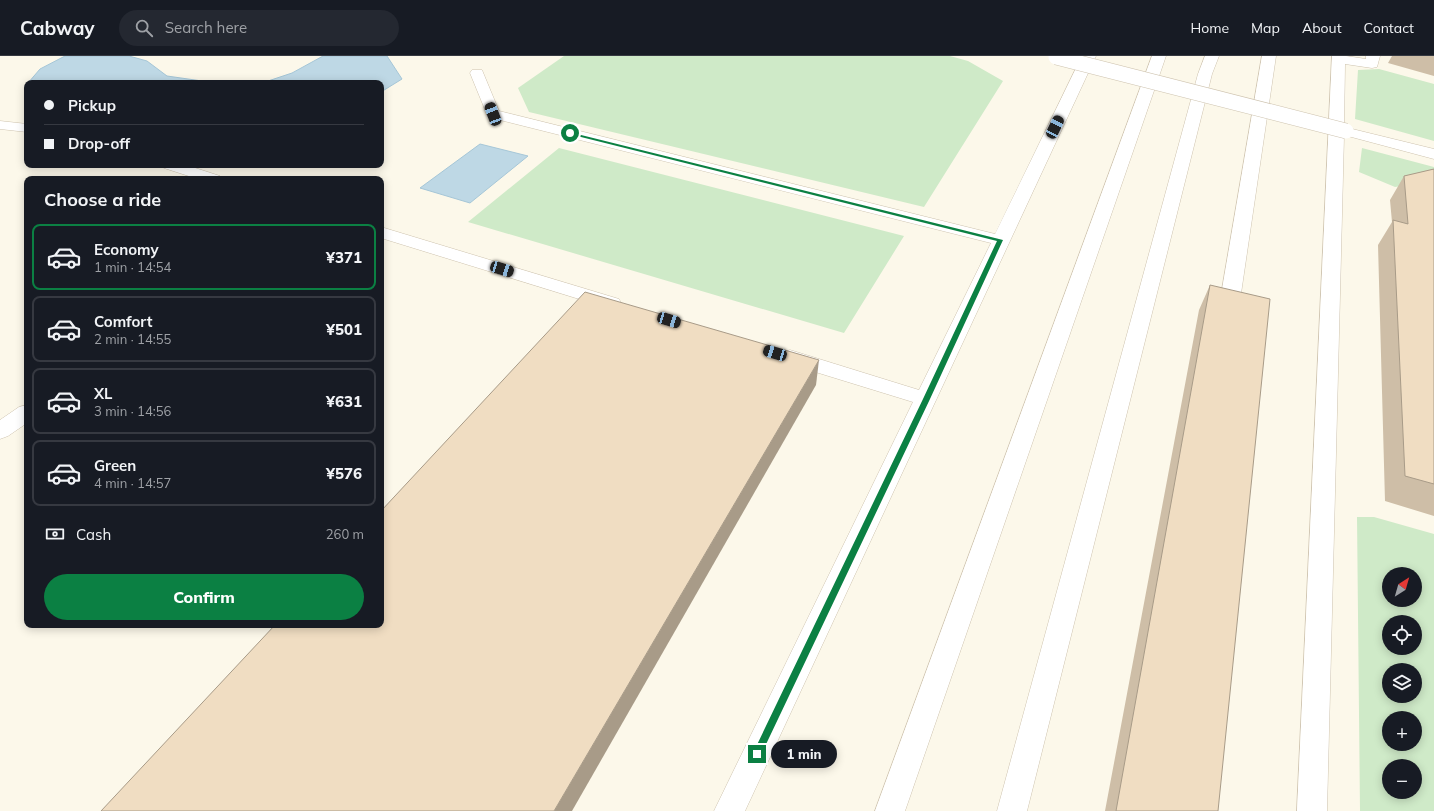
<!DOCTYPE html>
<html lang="en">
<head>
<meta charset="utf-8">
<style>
	body { margin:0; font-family:Mulish,sans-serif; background:#242831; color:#f1f3f6; height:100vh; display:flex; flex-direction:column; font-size:15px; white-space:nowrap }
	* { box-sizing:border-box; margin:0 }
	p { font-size:13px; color:#9ea1a6 }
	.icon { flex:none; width:22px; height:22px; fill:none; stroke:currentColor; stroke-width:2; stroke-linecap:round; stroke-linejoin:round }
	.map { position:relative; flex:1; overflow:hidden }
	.sheet { position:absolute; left:24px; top:120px; width:360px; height:452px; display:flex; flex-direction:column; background:#171b24; border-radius:8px; box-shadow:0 2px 10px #0003 }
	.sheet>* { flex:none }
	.top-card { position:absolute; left:24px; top:24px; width:360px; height:88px; border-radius:8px; box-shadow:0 2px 10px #0003; display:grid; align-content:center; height:88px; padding:0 20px; background:#171b24 }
	.needle { width:26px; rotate:37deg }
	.buttons { position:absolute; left:1382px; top:511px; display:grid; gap:8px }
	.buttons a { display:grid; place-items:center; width:40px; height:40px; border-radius:50%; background:#171b24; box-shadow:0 2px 10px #0003; font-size:20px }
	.end { position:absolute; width:18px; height:18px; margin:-9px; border:5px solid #0b8043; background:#fff; box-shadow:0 0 0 2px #fff }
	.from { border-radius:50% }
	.bubble { position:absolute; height:28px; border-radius:14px; background:#171b24; box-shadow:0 2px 10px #0003; font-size:13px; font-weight:800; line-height:28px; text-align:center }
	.car { position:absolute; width:12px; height:24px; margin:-12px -6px; border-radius:5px; box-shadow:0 0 3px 1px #0007; background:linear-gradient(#222 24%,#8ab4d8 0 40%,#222 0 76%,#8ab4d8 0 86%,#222 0) }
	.top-card b { display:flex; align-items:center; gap:14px; height:38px; font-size:15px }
	.top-card b+b { border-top:1px solid #363941 }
	.top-card i { width:10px; height:10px; background:#f1f3f6 }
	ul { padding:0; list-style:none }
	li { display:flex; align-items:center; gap:12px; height:66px; margin:0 8px 6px; padding:0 12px; border:2px solid #363941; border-radius:8px }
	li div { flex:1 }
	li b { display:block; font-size:15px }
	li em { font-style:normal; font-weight:800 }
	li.on { border-color:#0b8043 }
	li>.icon { width:36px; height:36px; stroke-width:1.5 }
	h2 { padding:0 20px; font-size:18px; line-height:48px }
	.pay { display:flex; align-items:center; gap:10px; height:44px; padding:0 20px; font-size:15px }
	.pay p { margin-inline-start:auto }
	.button { display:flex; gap:8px; margin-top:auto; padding:8px 20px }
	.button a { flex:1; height:46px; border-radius:24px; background:#0b8043; color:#fff; font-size:16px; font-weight:800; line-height:46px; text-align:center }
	header { display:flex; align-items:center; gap:24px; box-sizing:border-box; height:56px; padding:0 20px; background:#171b24; border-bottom:1px solid #363941 }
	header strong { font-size:19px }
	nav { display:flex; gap:22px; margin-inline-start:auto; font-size:14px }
	.search { width:280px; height:36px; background:#242831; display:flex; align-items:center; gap:10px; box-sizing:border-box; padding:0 14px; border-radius:22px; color:#9ea1a6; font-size:15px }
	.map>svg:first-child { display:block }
	.green { fill:#cfeac8; fill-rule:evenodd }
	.water { fill:#bed8e5; stroke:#a5c6d7 }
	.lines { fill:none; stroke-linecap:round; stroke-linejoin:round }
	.minor-casing { stroke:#cec3af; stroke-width:1 }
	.minor { fill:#fff; fill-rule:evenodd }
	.minor-bridge-casing { stroke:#cec3af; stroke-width:16; stroke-linecap:butt }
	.minor-bridge { stroke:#fff; stroke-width:15 }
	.wall { fill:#cebea7 }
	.shaded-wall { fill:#a89b88 }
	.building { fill:#f0ddc2; stroke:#a89b88 }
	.route { fill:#0b8043 }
</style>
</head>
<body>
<header>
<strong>Cabway</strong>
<div class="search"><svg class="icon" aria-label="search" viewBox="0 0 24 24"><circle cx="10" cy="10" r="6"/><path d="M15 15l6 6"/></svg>Search here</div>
<nav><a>Home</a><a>Map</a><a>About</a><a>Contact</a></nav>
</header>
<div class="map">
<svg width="1434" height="755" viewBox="0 0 1434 755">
	<rect width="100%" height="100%" fill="#fcf8ea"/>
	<!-- green -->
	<path class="green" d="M564,0H950L968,5L1003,25L924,151L529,56L518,32Z
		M1379,13L1434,28V85L1355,63L1358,14Z
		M559,92L904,180L844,277L468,166Z
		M1362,92L1434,111V125L1395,131L1359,116Z
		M1357,461H1374L1434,478V755H1360ZM1389,518H1415V544H1389ZM1389,566H1415V592H1389ZM1389,614H1415V640H1389ZM1389,662H1415V688H1389ZM1389,710H1415V736H1389Z"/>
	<!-- water -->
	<path class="water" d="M65,0H129L147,5L167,20L216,27H28L40,13Z
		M323,0H387L402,23L381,36V27H262L292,17Z
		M480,88L528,100L470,147L420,132Z"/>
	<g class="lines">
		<defs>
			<path id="minor" d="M1082,0H1096L745,755H714L913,346L783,306L780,301L783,296L790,294L919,334L991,187L488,61L470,17L472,14H482L499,55L995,178Z
				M1152,0H1166L905,755H875Z
				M1205,0H1219L1212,18L1027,755H997L1198,18Z
				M1262,0H1276L1239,251L1236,255L1229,257L1222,255L1219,251Z
				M1332,0H1346L1366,3V0H1380L1377,11L1372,12L1345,8L1344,71L1434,93V103L1344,79L1327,755H1297Z
				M0,65L27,68V76L0,73Z
				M162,109H186L220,120L222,123H198L164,112Z
				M381,171L619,243L621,247L619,251L612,253L605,251L381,182Z
				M27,349V367L8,380L0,383V364L19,351Z"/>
		</defs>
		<!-- minor casing -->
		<use href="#minor" class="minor-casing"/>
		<!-- minor -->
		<use href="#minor" class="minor"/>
		<defs>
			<path id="minor-bridge" d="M1056,1L1346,75"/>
		</defs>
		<!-- minor-bridge casing -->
		<use href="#minor-bridge" class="minor-bridge-casing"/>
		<!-- minor-bridge -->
		<use href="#minor-bridge" class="minor-bridge"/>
	</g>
	<!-- wall -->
	<path class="wall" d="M1392,0H1434V20L1388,7Z
		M1434,113V460L1385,445L1378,189L1392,166L1390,144L1404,120Z
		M1210,229L1218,755H1105L1199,254Z"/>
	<!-- shaded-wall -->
	<path class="shaded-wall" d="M819,304L816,329L572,755H554Z"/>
	<!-- building -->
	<path class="building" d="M1434,113V428L1405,420L1393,164L1408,168L1404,120Z
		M1210,229L1270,243L1218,755H1116Z
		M585,236L819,304L554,755H101L275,569H381V455Z"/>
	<!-- route -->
	<path class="route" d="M569,76L1003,184L930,343L760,701L757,702L754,701L752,698L754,695L923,343L997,185L569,78Z"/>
</svg>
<div class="buttons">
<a><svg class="needle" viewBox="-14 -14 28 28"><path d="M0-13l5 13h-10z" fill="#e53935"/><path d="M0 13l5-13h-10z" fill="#9ea1a6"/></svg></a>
<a><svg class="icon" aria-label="locate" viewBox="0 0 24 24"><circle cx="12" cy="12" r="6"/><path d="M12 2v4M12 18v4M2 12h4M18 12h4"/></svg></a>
<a><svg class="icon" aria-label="layers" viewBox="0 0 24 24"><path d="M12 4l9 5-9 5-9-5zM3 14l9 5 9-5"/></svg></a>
<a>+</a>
<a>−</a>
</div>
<i class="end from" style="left:570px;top:77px"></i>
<i class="end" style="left:757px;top:698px"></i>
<div class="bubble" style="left:771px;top:684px;width:66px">1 min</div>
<i class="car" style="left:493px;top:58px;rotate:339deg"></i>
<i class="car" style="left:1055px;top:71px;rotate:26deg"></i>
<i class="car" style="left:502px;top:213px;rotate:107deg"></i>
<i class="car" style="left:669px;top:264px;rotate:107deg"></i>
<i class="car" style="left:775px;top:297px;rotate:287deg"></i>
<div class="top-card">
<b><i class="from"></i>Pickup</b>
<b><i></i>Drop-off</b>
</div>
<section class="sheet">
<h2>Choose a ride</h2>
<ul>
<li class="on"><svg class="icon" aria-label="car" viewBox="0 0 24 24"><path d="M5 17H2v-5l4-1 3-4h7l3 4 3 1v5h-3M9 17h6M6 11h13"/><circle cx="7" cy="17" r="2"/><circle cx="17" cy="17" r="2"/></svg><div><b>Economy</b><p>1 min · 14:54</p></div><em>¥371</em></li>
<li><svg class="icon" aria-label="car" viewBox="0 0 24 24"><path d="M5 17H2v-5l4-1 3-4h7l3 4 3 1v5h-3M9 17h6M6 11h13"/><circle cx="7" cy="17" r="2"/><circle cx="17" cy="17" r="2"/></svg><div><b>Comfort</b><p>2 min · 14:55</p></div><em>¥501</em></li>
<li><svg class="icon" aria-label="car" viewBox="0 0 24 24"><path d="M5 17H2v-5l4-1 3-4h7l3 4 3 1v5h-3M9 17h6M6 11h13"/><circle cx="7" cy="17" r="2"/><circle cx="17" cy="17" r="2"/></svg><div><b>XL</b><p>3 min · 14:56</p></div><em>¥631</em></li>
<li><svg class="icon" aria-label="car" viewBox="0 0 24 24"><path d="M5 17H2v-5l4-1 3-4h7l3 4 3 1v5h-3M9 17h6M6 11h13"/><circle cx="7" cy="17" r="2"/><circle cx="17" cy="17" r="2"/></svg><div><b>Green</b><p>4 min · 14:57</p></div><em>¥576</em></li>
</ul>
<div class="pay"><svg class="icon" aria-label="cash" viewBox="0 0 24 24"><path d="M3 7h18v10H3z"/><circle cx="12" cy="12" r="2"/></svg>Cash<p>260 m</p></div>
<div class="button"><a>Confirm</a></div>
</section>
</div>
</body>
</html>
